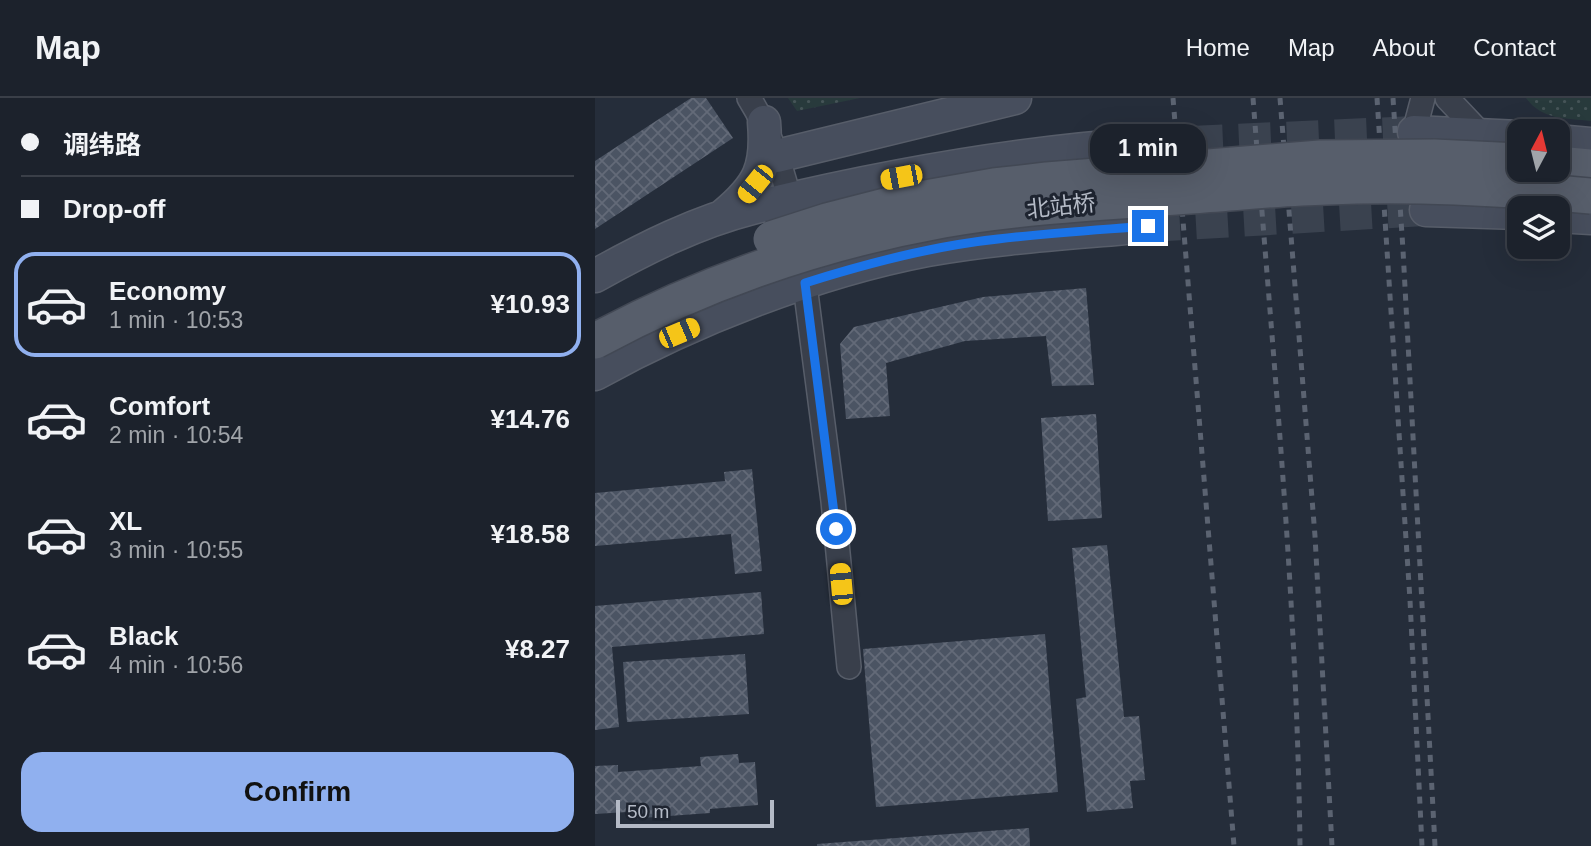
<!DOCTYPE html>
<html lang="en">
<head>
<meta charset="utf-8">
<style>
	body { margin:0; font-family:Helvetica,"Noto Sans SC",sans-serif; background:#252a34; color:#f1f3f6; height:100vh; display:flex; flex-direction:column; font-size:26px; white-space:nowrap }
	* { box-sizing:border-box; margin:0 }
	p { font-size:23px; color:#a0a4a9 }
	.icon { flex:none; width:38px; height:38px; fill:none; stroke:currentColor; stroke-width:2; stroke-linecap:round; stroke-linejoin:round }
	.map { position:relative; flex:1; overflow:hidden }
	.panel { display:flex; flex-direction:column; background:#1c222c; width:595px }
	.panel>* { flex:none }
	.hud { display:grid; align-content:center; height:154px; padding:0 21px; background:#1c222c }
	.needle { width:46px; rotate:7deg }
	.tools { position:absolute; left:912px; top:21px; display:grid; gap:14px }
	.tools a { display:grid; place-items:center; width:63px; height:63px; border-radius:14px; background:#1c222c; box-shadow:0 7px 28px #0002,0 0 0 2px #3a3f48; font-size:35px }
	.scale { position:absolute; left:21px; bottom:18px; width:158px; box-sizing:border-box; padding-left:7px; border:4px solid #b4bac6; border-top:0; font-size:19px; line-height:24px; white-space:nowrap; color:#b4bac6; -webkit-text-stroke:5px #1e2430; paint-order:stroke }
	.end { position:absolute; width:32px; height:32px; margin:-16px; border:9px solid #1a73e8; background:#fff; box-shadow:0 0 0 4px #fff }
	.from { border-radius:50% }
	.bubble { position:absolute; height:49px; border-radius:21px; background:#1c222c; box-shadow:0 7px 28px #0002,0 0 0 2px #3a3f48; font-size:23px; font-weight:600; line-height:49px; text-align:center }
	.car { position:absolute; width:21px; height:42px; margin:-21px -10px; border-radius:9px; box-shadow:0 0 5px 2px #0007; background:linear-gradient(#f5c518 24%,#345 0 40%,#f5c518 0 76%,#345 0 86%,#f5c518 0) }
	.hud b { display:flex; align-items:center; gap:24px; height:66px; font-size:26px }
	.hud b+b { border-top:2px solid #3a3f48 }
	.hud i { width:18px; height:18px; background:#f1f3f6 }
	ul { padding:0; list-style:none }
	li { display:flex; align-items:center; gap:21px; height:105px; margin:0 14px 10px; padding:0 7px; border:4px solid transparent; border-radius:21px }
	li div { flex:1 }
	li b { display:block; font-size:26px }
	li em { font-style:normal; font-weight:600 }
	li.active { border-color:#90b0ef }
	li>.icon { width:63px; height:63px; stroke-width:1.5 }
	.button { display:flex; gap:14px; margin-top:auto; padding:14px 21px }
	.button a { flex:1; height:80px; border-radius:21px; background:#90b0ef; color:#111; font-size:28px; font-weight:600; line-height:80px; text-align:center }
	header { display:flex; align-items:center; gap:42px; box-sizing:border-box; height:98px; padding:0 35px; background:#1c222c; border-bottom:2px solid #3a3f48 }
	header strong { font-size:33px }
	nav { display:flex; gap:38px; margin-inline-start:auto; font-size:24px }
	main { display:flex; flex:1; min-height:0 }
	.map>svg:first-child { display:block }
	.park { fill:url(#park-dots) }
	.building { fill:url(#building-cross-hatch) }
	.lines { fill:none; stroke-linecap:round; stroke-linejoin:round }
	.secondary-tunnel { stroke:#3a424f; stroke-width:32; stroke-dasharray:32 16; stroke-linecap:butt }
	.street-casing { stroke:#575d69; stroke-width:26 }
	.secondary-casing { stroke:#575d69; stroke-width:35 }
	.primary-casing { stroke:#424854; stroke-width:38 }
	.street { stroke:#393f4b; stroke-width:23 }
	.secondary { stroke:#474e5d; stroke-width:32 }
	.primary { stroke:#575e6b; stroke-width:35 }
	.rail { stroke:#5b6371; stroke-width:5; stroke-dasharray:7 7; stroke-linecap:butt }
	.primary-bridge-casing { stroke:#424854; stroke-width:38; stroke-linecap:butt }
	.primary-bridge { stroke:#575e6b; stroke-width:35 }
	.route { stroke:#1a73e8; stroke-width:9 }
	.labels { text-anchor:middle; stroke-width:6; stroke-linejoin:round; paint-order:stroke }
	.street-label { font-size:23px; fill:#b4bac6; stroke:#1e2430 }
</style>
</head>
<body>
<header>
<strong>Map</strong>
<nav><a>Home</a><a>Map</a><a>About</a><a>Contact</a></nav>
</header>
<main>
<section class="panel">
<div class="hud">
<b><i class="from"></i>调纬路</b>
<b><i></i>Drop-off</b>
</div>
<ul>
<li class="active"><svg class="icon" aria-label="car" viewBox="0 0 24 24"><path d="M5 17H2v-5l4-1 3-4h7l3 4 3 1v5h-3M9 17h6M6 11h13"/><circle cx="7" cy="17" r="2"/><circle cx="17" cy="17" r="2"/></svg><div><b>Economy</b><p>1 min · 10:53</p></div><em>¥10.93</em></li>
<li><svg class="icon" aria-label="car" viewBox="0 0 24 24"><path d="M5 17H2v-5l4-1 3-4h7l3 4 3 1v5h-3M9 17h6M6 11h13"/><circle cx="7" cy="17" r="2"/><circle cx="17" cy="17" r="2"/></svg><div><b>Comfort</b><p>2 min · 10:54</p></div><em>¥14.76</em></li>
<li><svg class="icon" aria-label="car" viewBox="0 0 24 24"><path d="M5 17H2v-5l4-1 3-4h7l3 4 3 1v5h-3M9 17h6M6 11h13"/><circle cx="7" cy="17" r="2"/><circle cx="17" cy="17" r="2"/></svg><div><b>XL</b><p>3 min · 10:55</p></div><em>¥18.58</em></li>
<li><svg class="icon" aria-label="car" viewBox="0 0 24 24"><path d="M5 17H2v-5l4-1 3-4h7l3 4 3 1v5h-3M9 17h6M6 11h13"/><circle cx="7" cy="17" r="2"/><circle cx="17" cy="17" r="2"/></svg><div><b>Black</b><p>4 min · 10:56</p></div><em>¥8.27</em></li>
</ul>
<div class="button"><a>Confirm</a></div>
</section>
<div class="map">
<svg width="996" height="748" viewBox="0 0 996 748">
	<defs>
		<pattern id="park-dots" width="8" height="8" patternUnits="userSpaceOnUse" patternTransform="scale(1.75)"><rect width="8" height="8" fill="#283a3c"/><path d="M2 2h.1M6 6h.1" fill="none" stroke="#455457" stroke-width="1.8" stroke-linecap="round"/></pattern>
		<pattern id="building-cross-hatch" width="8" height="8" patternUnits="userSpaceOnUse" patternTransform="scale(1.75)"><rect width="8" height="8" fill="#4b5463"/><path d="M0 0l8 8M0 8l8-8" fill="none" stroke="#636a78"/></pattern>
	</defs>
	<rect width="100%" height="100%" fill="#252d3a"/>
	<!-- park -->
	<path class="park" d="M193,0H265L202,13Z
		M931,0H996V23C971,20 947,22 931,0Z"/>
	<!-- building -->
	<path class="building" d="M96,0H111L138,40L0,131V63Z
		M491,190L499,287L457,288L451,238L370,243L291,265L295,318L251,321L245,246L259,229L388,199Z
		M501,316L507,420L453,423L446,320Z
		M157,371L167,473L140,476L136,436L0,448V395L130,383L129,374Z
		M512,447L529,619L544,618L550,682L535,683L538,710L492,714L481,601L491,599L477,450Z
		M166,494L169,536L17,549L24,629L0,632V508Z
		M450,536L463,694L281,709L268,551Z
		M150,556L154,616L32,624L28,564Z
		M143,656L144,665L160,664L163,707L115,711V715L33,721L32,714L0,716V668L23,667V674L106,668L105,659Z
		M434,730L435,748H222V746Z"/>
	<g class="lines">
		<!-- secondary-tunnel -->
		<path class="secondary-tunnel" d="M548,46L819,34
			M553,128L831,112"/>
		<defs>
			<path id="street" d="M154,0C176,35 189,74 197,114
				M852,0L886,36
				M819,34L828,0
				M208,172L238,403L254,569"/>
			<path id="secondary" d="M819,34L924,39
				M962,43L996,46
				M182,58L420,0
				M831,112L924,115
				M129,117C164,88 173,70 169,24
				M962,118L996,120
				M0,178C50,150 102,124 157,110C285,79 417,55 548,46
				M0,276C97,222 222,173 332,152C405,139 479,135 553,128"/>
			<path id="primary" d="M962,66L996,69"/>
		</defs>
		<!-- street casing -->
		<use href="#street" class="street-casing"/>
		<!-- secondary casing -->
		<use href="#secondary" class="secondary-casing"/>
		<!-- primary casing -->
		<use href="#primary" class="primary-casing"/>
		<!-- street -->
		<use href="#street" class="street"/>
		<!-- secondary -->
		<use href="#secondary" class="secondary"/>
		<!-- primary -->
		<use href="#primary" class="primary"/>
		<!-- rail -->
		<path class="rail" d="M578,0L639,748
			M658,0C677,249 702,498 705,748
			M685,0L720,438L737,748
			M782,0L815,502L827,748
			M798,0L808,152L840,748"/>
		<defs>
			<path id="primary-bridge" d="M176,141L232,123L302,105L399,88L452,82L725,60L839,59L924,63
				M0,243C110,184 226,144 348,122C430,108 513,104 595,98C641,95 686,90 732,89C820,85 909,90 996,98"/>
		</defs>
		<!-- primary-bridge casing -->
		<use href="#primary-bridge" class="primary-bridge-casing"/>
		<!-- primary-bridge -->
		<use href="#primary-bridge" class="primary-bridge"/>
	</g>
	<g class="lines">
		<!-- route -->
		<path class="route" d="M241,431L210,185C273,165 337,148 403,141C453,135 503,132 553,128"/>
	</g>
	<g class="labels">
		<!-- street labels -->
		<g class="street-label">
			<text transform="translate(466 108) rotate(-6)" y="8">北站桥</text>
		</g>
	</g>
</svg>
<div class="tools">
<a><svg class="needle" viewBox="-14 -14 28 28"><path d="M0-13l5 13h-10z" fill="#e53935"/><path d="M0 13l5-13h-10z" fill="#a0a4a9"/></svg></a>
<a><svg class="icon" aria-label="layers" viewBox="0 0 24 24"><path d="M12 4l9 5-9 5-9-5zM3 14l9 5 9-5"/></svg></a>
</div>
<div class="scale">50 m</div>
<i class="end from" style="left:241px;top:431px"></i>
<i class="end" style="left:553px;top:128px"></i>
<div class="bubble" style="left:495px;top:26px;width:116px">1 min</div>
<i class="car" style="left:306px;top:79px;rotate:259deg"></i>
<i class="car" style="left:160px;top:86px;rotate:219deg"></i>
<i class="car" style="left:84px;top:235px;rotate:67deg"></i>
<i class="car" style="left:246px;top:486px;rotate:355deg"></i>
</div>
</main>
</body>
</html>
